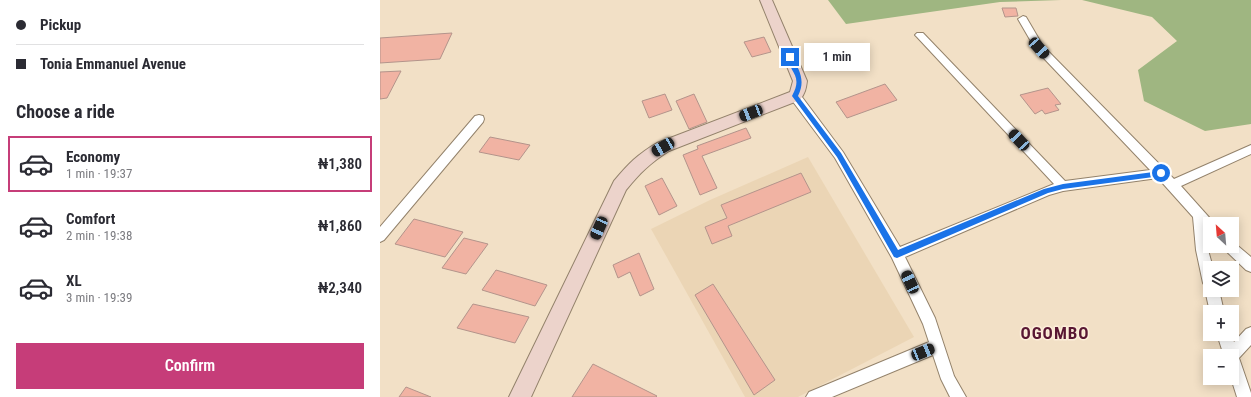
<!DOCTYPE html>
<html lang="en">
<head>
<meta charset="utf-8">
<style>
	body { margin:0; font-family:"Roboto Condensed",sans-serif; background:#f7f7f7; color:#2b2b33; height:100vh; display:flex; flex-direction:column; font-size:15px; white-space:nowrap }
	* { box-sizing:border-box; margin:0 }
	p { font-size:13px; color:#7c7c81 }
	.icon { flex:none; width:22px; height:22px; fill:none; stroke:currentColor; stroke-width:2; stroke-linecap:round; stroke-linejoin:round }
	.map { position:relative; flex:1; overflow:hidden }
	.details { display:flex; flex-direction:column; background:#fff; width:380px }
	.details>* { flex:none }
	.hud { display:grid; align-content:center; height:88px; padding:0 16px; background:#fff }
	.needle { width:26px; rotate:334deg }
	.fabs { position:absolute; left:823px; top:217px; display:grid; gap:8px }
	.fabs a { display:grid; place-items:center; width:36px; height:36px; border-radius:0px; background:#fff; box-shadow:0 2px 10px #0003; font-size:20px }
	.end { position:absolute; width:18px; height:18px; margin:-9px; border:5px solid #1a73e8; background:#fff; box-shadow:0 0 0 2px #fff }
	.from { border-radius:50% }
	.bubble { position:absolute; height:28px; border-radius:0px; background:#fff; box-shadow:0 2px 10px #0003; font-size:13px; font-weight:600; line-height:28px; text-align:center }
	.car { position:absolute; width:12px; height:24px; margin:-12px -6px; border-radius:5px; box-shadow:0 0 3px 1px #0007; background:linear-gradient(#222 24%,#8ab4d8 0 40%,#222 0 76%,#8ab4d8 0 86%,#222 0) }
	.hud b { display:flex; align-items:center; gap:14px; height:38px; font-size:15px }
	.hud b+b { border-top:1px solid #e1e1e2 }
	.hud i { width:10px; height:10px; background:#2b2b33 }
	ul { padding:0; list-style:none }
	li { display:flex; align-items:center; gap:12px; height:56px; margin:0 8px 6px; padding:0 8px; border:2px solid transparent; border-radius:0px }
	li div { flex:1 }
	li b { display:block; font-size:15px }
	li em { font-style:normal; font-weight:600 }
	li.current { border-color:#c63d79 }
	li>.icon { width:36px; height:36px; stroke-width:1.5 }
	h2 { padding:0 16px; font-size:18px; line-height:48px }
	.button { display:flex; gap:8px; margin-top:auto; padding:8px 16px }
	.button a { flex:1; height:46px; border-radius:0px; background:#c63d79; color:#fff; font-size:16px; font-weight:600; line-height:46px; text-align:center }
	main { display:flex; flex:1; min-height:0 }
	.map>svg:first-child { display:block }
	.built { fill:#ebd5b5 }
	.forest { fill:#9fb681 }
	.building { fill:#f1b3a3; stroke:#b3948b }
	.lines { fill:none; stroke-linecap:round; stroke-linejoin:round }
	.street-casing { stroke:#93826b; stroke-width:2 }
	.secondary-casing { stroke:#93826b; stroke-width:2 }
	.street { fill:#fff; fill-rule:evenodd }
	.secondary { fill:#ecd3cb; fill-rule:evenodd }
	.route { fill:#1a73e8 }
	.labels { text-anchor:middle; stroke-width:3; stroke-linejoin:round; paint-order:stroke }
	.district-label { font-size:17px; font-weight:bold; letter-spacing:1px; fill:#591733; stroke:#fceed9 }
</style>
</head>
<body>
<main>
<section class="details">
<div class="hud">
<b><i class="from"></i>Pickup</b>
<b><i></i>Tonia Emmanuel Avenue</b>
</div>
<h2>Choose a ride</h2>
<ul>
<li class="current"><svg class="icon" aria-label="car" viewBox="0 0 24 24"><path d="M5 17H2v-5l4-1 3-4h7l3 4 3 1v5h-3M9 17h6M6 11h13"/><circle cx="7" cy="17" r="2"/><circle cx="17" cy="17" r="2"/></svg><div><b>Economy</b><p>1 min · 19:37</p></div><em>₦1,380</em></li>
<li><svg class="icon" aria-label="car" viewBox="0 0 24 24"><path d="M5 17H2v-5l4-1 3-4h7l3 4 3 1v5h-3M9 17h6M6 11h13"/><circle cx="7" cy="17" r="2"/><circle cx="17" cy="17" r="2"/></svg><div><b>Comfort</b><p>2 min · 19:38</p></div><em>₦1,860</em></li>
<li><svg class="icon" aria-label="car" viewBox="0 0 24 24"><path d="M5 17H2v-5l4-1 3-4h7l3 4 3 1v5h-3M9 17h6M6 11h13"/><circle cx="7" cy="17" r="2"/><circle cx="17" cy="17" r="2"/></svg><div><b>XL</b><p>3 min · 19:39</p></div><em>₦2,340</em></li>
</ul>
<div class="button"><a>Confirm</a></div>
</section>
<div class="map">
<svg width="871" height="397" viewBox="0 0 871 397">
	<rect width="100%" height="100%" fill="#f2e0c6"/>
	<!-- built -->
	<path class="built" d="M428,157L534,337L418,397H365L271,229L330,200Z"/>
	<!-- forest -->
	<path class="forest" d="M448,0H681L620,2L466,24Z
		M702,0H871V124L825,131L764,101L758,70L797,41L772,17Z"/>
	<!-- building -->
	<path class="building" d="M622,8H636L638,16L625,17Z
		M72,33L60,59L0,63V38Z
		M384,37L391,52L372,57L364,42Z
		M21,71L7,98L0,99V72Z
		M505,84L517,100L467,118L456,102Z
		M668,88L681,104L675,105L679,110L665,114L662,110L655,114L640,95Z
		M285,94L292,110L269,118L262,101Z
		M314,94L327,122L309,129L296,101Z
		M366,128L371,138L322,156L337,188L320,195L303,155L318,149L317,146Z
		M110,137L150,145L139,160L99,152Z
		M421,173L431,192L348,226L352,236L332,244L325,227L347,218L341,205Z
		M282,178L297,206L279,215L265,186Z
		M34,219L83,232L65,257L15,244Z
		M84,238L108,244L86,274L62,268Z
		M259,253L274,289L260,296L250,272L238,278L233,265Z
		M116,270L167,285L155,306L102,290Z
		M333,284L395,380L374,395L315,295Z
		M93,304L149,317L135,343L77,328Z
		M213,364L277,396L276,397H192Z
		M26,387L51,397H19Z"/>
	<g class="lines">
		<defs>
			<path id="street" d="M643,16L646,17L663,46L794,179L871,145V154L801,186L835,224H830V232L827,231L828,250L833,268H830V290H839L844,312H830L825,290L826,288L823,283L816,250L813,217L778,178L683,191L669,195L525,257L555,318L574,376L586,397H570L561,379L553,355L452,397H426L429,392L549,342L543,324L512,258L455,158L411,99L410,96L411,93H419L463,152L520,247L674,184L537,37L535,35L537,33H543L685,181L770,170L656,50L638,19Z
				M99,115L103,116L104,119L103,122L4,240L0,242V227L95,116Z
				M852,241L871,257V272L866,270L845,250L844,246H852Z
				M871,327V345L859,358L871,393V397H857L851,378L852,356H844L837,334H851L854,342L866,329Z"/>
			<path id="secondary" d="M380,0H392L427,81C426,89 425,93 420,100L289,151C270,163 260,173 246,190L151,397H129L234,181C248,164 258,154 277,143L410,92L413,81Z"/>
		</defs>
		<!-- street casing -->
		<use href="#street" class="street-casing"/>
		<!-- secondary casing -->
		<use href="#secondary" class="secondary-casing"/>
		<!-- street -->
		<use href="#street" class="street"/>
		<!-- secondary -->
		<use href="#secondary" class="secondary"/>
	</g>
	<!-- route -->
	<path class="route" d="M408,56H412C419,70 426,80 418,96L461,153L518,250L664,189L683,184L781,171L784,173L781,176L683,189L668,193L517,258L514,257L457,157L412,96C424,74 408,73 408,56Z"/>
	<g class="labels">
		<!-- district labels -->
		<g class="district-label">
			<text x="675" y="339">OGOMBO</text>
		</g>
	</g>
</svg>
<div class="fabs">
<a><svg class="needle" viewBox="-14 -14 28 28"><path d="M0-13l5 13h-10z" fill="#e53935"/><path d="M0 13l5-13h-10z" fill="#7c7c81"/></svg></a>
<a><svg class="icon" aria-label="layers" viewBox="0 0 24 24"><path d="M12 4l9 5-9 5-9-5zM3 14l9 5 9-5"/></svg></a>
<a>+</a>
<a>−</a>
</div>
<i class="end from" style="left:781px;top:173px"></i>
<i class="end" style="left:410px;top:57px"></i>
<div class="bubble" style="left:424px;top:43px;width:66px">1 min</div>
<i class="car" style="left:659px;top:48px;rotate:138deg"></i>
<i class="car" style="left:371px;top:113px;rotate:249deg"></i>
<i class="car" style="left:639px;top:140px;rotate:317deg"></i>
<i class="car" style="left:283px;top:147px;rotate:240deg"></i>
<i class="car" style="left:219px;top:228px;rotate:204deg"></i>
<i class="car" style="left:530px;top:282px;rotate:335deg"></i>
<i class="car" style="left:543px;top:352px;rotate:68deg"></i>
</div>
</main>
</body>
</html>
